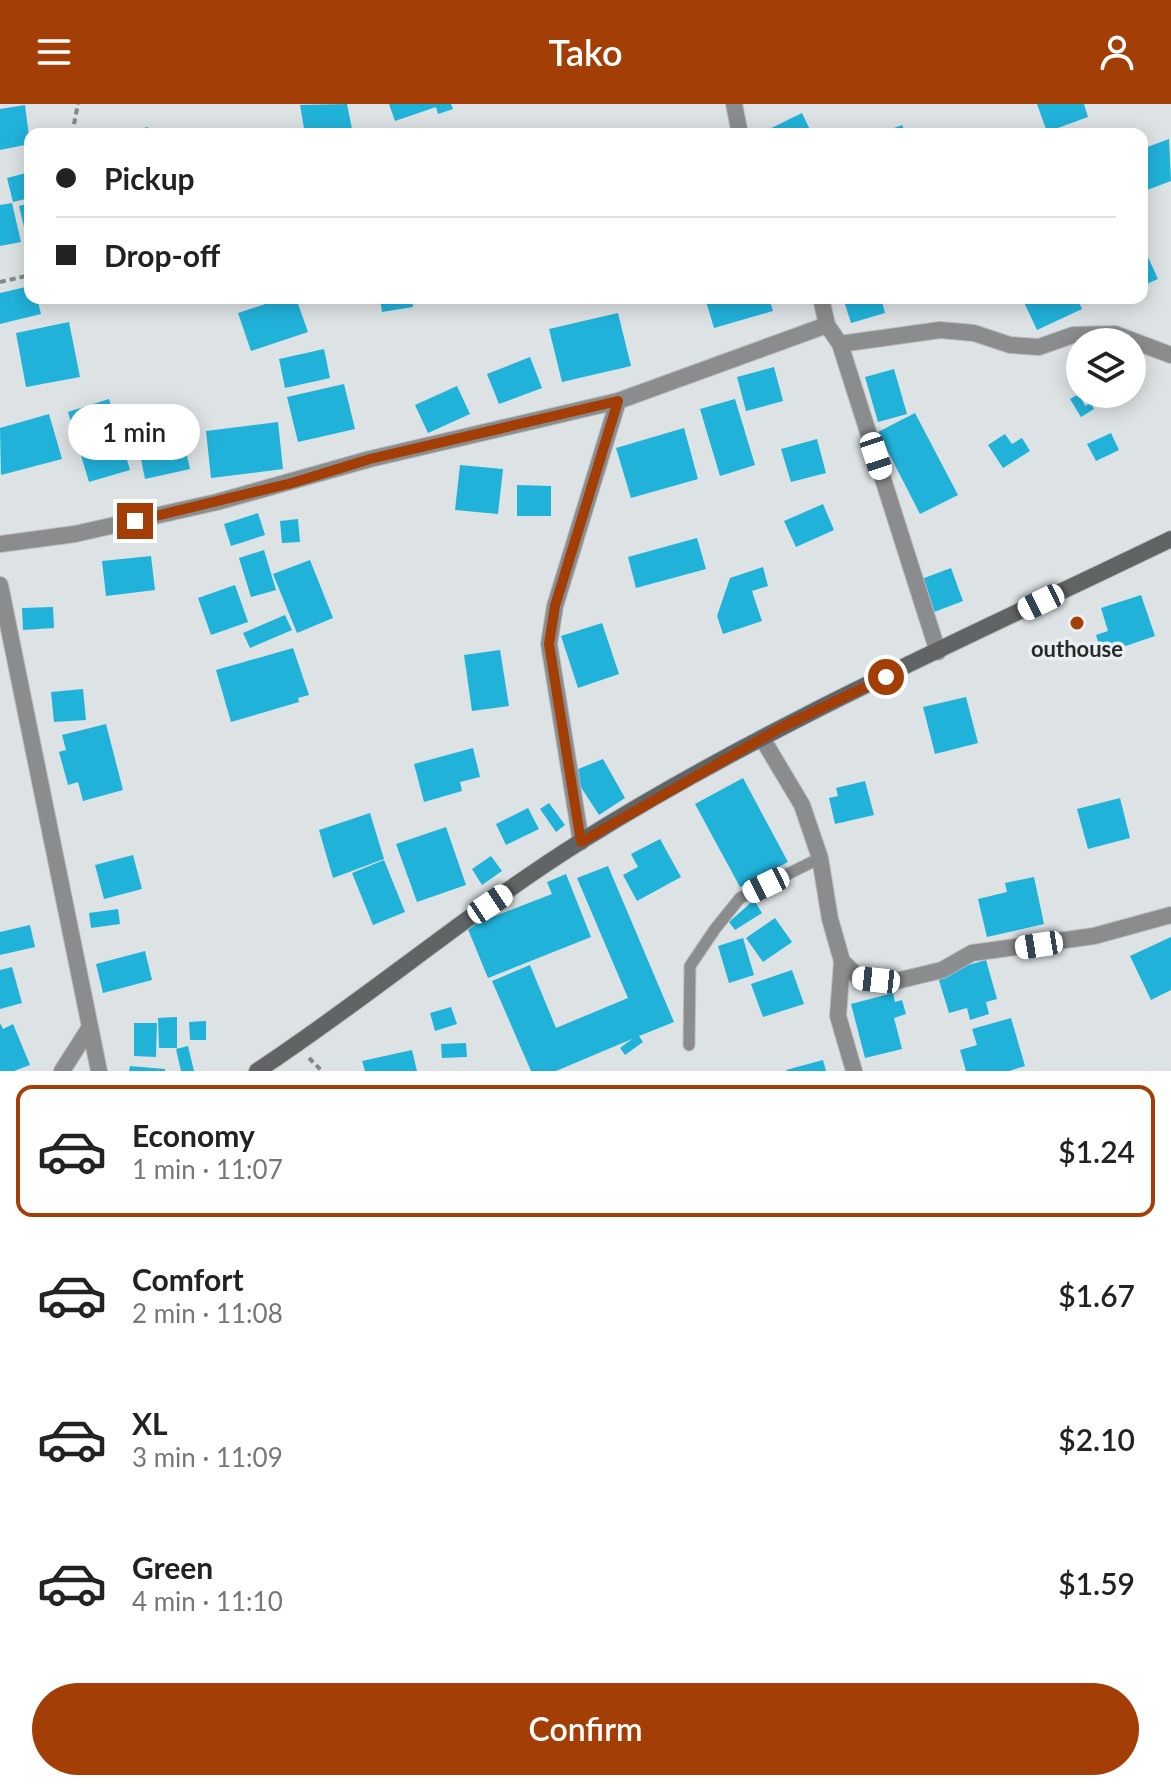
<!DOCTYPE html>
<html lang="en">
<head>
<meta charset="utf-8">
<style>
	body { margin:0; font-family:Lato,sans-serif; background:#f2f2f2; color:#222; height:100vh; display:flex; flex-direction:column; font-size:30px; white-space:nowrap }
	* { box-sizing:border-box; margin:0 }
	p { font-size:26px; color:#767676 }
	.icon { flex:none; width:44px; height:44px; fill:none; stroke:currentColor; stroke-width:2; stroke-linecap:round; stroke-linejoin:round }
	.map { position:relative; height:967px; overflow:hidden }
	.details { display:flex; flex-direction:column; background:#fff; flex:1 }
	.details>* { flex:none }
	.top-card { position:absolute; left:24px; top:24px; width:1124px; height:176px; border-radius:16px; box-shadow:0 4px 20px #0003; display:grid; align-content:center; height:176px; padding:0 32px; background:#fff }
	.controls { position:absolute; left:1066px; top:224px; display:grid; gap:16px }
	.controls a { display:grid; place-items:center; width:80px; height:80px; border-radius:50%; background:#fff; box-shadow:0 4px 20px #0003; font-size:40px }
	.end { position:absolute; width:36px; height:36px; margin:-18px; border:10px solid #a23e06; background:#fff; box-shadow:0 0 0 4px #fff }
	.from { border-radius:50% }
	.bubble { position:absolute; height:56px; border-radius:28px; background:#fff; box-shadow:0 4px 20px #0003; font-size:26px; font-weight:600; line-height:56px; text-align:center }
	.car { position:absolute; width:24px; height:48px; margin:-24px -12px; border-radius:10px; box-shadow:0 0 6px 2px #0007; background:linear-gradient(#fff 24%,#345 0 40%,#fff 0 76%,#345 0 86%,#fff 0) }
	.top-card b { display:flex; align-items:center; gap:28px; height:76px; font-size:30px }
	.top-card b+b { border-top:2px solid #e0e0e0 }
	.top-card i { width:20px; height:20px; background:#222 }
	ul { padding:14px 0 0; list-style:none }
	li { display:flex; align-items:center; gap:24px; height:132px; margin:0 16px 12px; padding:0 16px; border:4px solid transparent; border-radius:16px }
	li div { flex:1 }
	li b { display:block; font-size:30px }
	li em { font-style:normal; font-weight:600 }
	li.on { border-color:#a23e06 }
	li>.icon { width:72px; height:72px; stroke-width:1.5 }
	.primary-button { display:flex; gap:16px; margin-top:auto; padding:16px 32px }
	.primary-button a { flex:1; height:92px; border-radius:48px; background:#a23e06; color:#fff; font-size:32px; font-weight:600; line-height:92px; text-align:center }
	header { display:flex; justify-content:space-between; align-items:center; height:104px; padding:0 32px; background:#a23e06; color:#fff; font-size:36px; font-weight:600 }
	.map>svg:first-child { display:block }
	.building { fill:#21b2da }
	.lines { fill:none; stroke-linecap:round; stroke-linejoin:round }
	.lane-casing { stroke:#b9bdbf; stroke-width:13 }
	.street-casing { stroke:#b9bdbf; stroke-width:18 }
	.secondary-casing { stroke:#b9bdbf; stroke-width:18 }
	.path { stroke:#848789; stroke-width:4; stroke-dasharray:6 4; stroke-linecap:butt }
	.lane { stroke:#8a8c8d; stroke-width:11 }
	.street { stroke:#8a8c8d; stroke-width:16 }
	.secondary { stroke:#616465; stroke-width:16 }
	.route { stroke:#a23e06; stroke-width:10 }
	.poi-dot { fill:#a23e06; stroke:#eaeff1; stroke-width:3 }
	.labels { text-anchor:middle; stroke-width:7; stroke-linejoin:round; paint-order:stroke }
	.poi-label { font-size:22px; font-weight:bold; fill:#292b2c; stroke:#eaeff1 }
</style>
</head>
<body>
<header><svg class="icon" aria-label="menu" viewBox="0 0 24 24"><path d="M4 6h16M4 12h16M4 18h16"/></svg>Tako<svg class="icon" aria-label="person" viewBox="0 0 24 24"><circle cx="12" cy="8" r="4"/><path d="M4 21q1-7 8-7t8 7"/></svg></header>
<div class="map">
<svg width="1171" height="967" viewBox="0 0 1171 967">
	<rect width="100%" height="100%" fill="#dde2e4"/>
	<!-- building -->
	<path class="building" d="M347,0L353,30H305L300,1Z
		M389,0H451L453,5L438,10L436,3L395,17Z
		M1037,0H1084L1088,13L1047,28Z
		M25,1L30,40L0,46V5Z
		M802,9L812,30H764L763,28Z
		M902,21L906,30H878Z
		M148,23L149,30H122L121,29Z
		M1169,35L1171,77L1147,86L1142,73V45Z
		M30,68V94L13,98L7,74Z
		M12,99L21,138L0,142V101Z
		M30,99V122L24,123L19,102Z
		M1142,140L1158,175L1142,182Z
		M30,182V194H37L41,210L0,220V189Z
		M283,194H296L308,228L251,247L238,209Z
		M380,194H412L413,203L382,208Z
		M705,194H769L773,207L714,224Z
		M843,194H881L885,209L851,219Z
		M1022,194H1077L1082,205L1037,226Z
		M618,209L631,262L562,278L549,225Z
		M69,218L80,273L26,283L16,229Z
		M324,245L330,274L285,284L279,255Z
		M530,253L542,284L499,300L487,270Z
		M774,263L783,297L746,307L737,273Z
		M894,265L907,310L878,318L865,273Z
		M344,280L355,325L298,338L287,293Z
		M457,282L470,310L428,329L415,301Z
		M1079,290L1085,302L1091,299L1094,305L1081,313L1070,295Z
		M109,295L130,366L89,378L68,308Z
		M735,295L755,361L720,372L700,305Z
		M915,309L958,391L920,410L878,328Z
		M49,310L62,355L1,371L0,324Z
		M178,311L190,365L145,375L134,320Z
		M278,318L283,365L211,374L206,327Z
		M684,324L698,375L631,394L616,344Z
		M1111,329L1119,346L1096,357L1087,340Z
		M1005,330L1012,340L1022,334L1030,347L1003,364L988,341Z
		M817,335L826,369L791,378L781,345Z
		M460,361L503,365L498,410L455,406Z
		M517,381L551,382V412H517Z
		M823,400L834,426L796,443L784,417Z
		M258,409L265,431L231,442L224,420Z
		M298,415L300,438L282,439L280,417Z
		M697,434L706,465L636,484L628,453Z
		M264,446L276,486L251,493L239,454Z
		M151,452L155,486L106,492L102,457Z
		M310,456L333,514L297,529L273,470Z
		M763,463L768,482L752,487L762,517L723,530L717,512L730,474Z
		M951,464L963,497L921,513L908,480Z
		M235,481L248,518L211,531L198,494Z
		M1141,491L1155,532L1102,550L1096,531L1108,527L1101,504Z
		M53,503L54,524L23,526L22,504Z
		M285,511L292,526L250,544L243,529Z
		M602,519L619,570L578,584L561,532Z
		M293,544L309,591L298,594L299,598L231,618L216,566Z
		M500,546L509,602L472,607L464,551Z
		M83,585L86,616L54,618L51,588Z
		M966,593L978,639L935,650L923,603Z
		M106,620L123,686L83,697L78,678L68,681L59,648L66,646L62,631Z
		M473,644L480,673L460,678L462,687L424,698L414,660Z
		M603,655L625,694L599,711L571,668Z
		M743,674L788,758L740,783L695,700Z
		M865,677L874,711L835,720L829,694L838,692L836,684Z
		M1120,694L1130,734L1088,745L1077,705Z
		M549,699L565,721L556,728L540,705Z
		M528,704L539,725L506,741L496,720Z
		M370,709L384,755L333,774L319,726Z
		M446,723L466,781L417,798L396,740Z
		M660,735L681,773L637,797L623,771L638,763L631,750Z
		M133,751L142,785L104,795L95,761Z
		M491,752L502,767L482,781L472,765Z
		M384,756L405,808L373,821L352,769Z
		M608,762L674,918L639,932L643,938L625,951L620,944L632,935L556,967H531L492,877L530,861L556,924L628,894L577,774Z
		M566,770L591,833L488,874L467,823L552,790L547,778Z
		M1034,773L1044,820L987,833L978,795L1007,788L1005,779Z
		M754,796L762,809L735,826L729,818Z
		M118,805L120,820L91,824L89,809Z
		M775,814L792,838L763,858L746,834Z
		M30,821L35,843L0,851V828Z
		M1171,833V886L1151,896L1130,852Z
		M743,834L754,871L729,879L718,842Z
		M145,847L152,876L103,889L96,860Z
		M986,856L997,895L986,898L989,910L970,916L967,904L949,909L937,870Z
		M12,863L22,899L0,905V866Z
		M792,866L804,900L763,913L751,880Z
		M893,889L895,898L902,896L906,910L894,914L902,945L865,954L851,900Z
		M451,903L457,920L435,927L430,909Z
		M177,913V944H159L158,914Z
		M1011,914L1025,962L1009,967H966L960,946L977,941L972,925Z
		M206,917V936H190L189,918Z
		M0,919L3,925L13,920L30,961L14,967H0Z
		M134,919H157L156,953L134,952Z
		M466,939L467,953L442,954L441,940Z
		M188,942L194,967H181L176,945Z
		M412,946L417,967H365L362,957Z
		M823,956L826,967H787L786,966Z
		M130,962L165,965V967H129Z"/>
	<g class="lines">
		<defs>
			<path id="lane" d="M689,941L690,862L715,825L740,794L820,754"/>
			<path id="street" d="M734,0L740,30
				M821,194L827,221L840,240L940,226L974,229L1010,241L1039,243L1073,231L1115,230L1171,251
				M840,240L938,548
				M0,440L75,430L217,398L370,355L618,297L827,221
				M0,481L99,967
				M762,634L802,701L820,754L830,815L842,857L860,875L892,878L942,866L972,849L1094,832L1171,811
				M581,738L549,540L555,502L618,297
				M842,857L838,912L854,967
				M62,967L90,923"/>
			<path id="secondary" d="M257,967C368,894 470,807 583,736C770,619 973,531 1171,435"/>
		</defs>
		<!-- lane casing -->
		<use href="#lane" class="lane-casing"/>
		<!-- street casing -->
		<use href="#street" class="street-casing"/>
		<!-- secondary casing -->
		<use href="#secondary" class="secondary-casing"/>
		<!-- path -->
		<path class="path" d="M72,30L78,0
			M0,178L30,171
			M309,954L322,967"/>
		<!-- lane -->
		<use href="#lane" class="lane"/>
		<!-- street -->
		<use href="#street" class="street"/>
		<!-- secondary -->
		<use href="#secondary" class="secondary"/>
	</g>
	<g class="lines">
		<!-- route -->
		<path class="route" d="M135,417L292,379L370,355L618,297L555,502L549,540L581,738L782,623L886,573"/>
	</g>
	<!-- markers -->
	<circle class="poi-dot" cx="1077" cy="519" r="8"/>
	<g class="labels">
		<!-- poi labels -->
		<g class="poi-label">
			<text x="1077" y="553">outhouse</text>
		</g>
	</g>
</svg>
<div class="controls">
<a><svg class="icon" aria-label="layers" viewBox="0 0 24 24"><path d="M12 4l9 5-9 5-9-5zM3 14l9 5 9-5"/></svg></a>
</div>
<i class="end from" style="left:886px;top:573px"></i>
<i class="end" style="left:135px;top:417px"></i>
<div class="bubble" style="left:68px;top:300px;width:132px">1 min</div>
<i class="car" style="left:876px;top:352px;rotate:162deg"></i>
<i class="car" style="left:1041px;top:498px;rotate:244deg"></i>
<i class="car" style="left:766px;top:781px;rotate:244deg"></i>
<i class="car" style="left:490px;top:800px;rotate:56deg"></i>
<i class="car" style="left:1039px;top:841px;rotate:261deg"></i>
<i class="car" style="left:876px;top:876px;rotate:276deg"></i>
<div class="top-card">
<b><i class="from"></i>Pickup</b>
<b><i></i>Drop-off</b>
</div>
</div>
<section class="details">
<ul>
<li class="on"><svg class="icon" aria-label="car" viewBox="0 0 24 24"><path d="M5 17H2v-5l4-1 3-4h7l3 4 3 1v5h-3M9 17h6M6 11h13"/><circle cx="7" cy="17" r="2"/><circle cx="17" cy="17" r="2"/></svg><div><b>Economy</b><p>1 min · 11:07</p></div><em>$1.24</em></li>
<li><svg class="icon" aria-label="car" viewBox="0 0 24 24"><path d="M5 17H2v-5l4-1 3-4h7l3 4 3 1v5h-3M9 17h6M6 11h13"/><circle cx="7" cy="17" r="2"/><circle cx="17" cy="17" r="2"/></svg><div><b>Comfort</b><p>2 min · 11:08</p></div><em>$1.67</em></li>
<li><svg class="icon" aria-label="car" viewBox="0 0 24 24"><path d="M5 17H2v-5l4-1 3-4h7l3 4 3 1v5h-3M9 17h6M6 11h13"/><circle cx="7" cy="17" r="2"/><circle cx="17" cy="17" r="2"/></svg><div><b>XL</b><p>3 min · 11:09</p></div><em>$2.10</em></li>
<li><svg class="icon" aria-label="car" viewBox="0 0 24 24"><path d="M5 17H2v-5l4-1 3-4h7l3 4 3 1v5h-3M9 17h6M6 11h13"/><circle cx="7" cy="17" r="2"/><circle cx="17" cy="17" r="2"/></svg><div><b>Green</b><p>4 min · 11:10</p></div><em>$1.59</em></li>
</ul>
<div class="primary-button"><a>Confirm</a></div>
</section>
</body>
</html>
